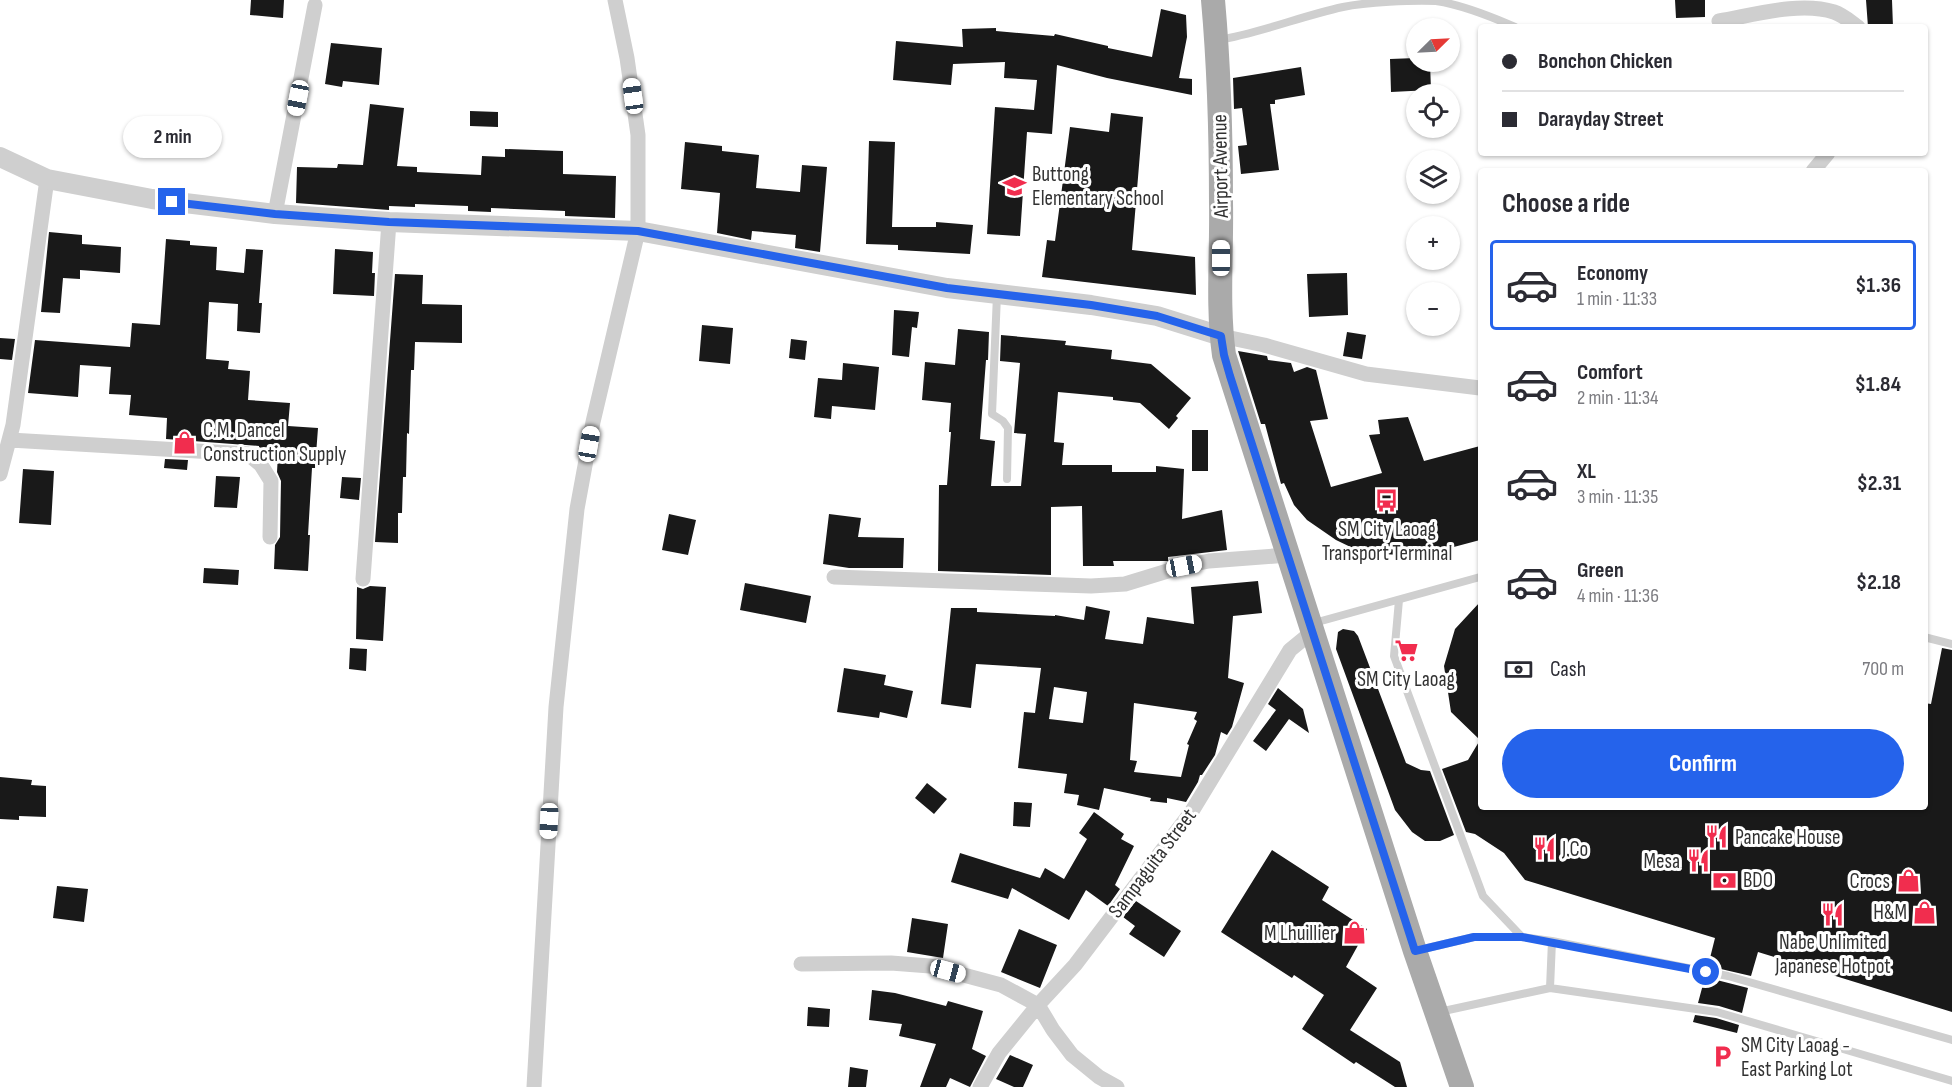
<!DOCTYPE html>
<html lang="en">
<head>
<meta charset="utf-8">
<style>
	body { margin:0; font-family:"Sofia Sans Condensed",sans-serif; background:#f2f2f3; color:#2b2b33; height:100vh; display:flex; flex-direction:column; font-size:22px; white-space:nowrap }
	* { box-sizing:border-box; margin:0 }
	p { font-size:20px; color:#7c7c81 }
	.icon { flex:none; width:33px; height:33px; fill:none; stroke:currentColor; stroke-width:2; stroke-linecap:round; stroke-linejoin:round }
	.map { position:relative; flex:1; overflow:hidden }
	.details { position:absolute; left:1478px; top:168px; width:450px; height:642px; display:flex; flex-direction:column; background:#fff; border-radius:6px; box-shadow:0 2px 4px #0004 }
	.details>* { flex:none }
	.hud { position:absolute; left:1478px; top:24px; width:450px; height:132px; border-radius:6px; box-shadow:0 2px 4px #0004; display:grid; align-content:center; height:132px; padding:0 24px; background:#fff }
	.needle { width:39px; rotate:66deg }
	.buttons { position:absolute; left:1406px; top:18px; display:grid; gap:12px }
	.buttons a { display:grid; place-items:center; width:54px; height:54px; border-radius:50%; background:#fff; box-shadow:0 2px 4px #0004; font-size:30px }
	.end { position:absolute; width:27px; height:27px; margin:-14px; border:8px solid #2563eb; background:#fff; box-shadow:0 0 0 3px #fff }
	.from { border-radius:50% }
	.bubble { position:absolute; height:42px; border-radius:21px; background:#fff; box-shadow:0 2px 4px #0004; font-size:20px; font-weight:700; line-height:42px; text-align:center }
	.car { position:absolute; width:18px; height:36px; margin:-18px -9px; border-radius:8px; box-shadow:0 0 4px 2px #0007; background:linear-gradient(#fff 24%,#345 0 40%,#fff 0 76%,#345 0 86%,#fff 0) }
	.hud b { display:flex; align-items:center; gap:21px; height:57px; font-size:22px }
	.hud b+b { border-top:2px solid #e1e1e2 }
	.hud i { width:15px; height:15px; background:#2b2b33 }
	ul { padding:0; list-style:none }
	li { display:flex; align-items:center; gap:18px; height:90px; margin:0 12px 9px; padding:0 12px; border:3px solid transparent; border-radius:6px }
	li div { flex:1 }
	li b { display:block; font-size:22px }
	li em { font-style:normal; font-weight:700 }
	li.on { border-color:#2563eb }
	li>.icon { width:54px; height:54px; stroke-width:1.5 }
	h2 { padding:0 24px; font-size:27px; line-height:72px }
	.pay { display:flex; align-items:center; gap:15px; height:66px; padding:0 24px; font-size:22px }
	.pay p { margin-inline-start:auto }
	.button { display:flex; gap:12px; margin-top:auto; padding:12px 24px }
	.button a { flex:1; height:69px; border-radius:36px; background:#2563eb; color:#fff; font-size:24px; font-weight:700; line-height:69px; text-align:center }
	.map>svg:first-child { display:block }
	.building { fill:#191919; fill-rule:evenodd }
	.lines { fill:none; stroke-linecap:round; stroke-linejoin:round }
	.service { stroke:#cfcfcf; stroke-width:8 }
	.minor { stroke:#cfcfcf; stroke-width:15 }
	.tertiary { stroke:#cfcfcf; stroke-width:20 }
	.primary { stroke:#aaa; stroke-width:24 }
	.route { stroke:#2563eb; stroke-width:8 }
	.labels { text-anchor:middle; stroke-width:6; stroke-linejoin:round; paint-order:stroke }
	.street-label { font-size:21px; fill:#323232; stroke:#fff }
	.poi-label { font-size:21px; fill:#323232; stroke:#fff; text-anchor:start }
</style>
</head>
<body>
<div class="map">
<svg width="1952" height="1087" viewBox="0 0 1952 1087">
	<rect width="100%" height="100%" fill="#fff"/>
	<!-- building -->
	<path class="building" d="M251,0H284L283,18L250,15Z
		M1675,0H1705V17L1676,18Z
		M1866,0H1892L1893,27H1868Z
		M1161,9L1186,15L1187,37L1179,78L1192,79V95L1107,78L1057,65L1052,134L1027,132L1020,236L987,234L995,107L1034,110L1037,80L1004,78L1005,62L953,64L951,85L893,80L896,41L963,47L962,29L996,28V31L1054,36L1055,34L1108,46V48L1152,57Z
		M331,43L382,48L379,85L343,81L342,87L325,84Z
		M1416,58V62H1430L1431,90L1391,92L1390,59Z
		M1301,67L1305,95L1275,100V104H1270L1279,170L1241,174L1238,146L1247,145L1242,108L1234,109L1233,78Z
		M370,104L404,108L397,166L417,167V172L481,175L482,156L505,157V149L563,151V174L616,176L615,218L565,216V211L491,208V212L468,211V206L415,204V207L389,206V210L296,203L297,167L337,168L338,164L363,165Z
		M470,111L498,112V127L470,126Z
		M1111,113L1143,117L1132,250L1195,257L1196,295L1042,277L1047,240L1055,241L1070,127L1109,132Z
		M869,141L895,142L892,227H936V222L973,225L970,254L898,250V245L866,244Z
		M685,142L722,146V151L759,155L756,188L800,192L802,165L827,167L820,252L795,248L796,235L752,231L751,240L717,233L720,193L681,189Z
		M49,232L82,235V244L121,247L120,273L80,270V279L63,278L60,313L41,312Z
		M166,239L190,241V245L217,247L216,270L244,273L246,249L263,250L259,303H262L260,333L237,331L238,304L209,302L206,359L229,361L228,369L250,371L248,400L290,403L288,426L318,428L315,468H312L308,535H310L308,571L274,569L275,545L280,537L281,481L277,472L278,454L261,453L259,450V446L166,439L167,418L129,415L131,395L109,394L111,367L80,365L78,397L28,393L35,340L130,347L132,323L160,325Z
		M335,249L373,252L372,273H375L374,296L333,294Z
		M1347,273L1348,315L1309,317L1307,274Z
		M395,274L423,275L422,304L462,305V343L415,342L414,370H411L409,434L407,433L406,477H403L402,513H398V543L375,542Z
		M894,310L919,312L917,328L912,327L909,357L892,355Z
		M702,325L733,328L730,364L699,361Z
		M958,329L989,332L988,360H986L980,439L995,441L991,486H1021L1026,434L1014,433L1020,363L1000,361L1001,335L1066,341L1065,345L1112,350L1111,359L1151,364L1191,398L1176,416L1178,418L1169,429L1140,403L1113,400V397L1058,392L1054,442L1064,443L1062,465H1112V472H1156V466L1184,469L1182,519L1222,510L1227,550L1168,557V561H1113L1114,566H1083L1082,506L1051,507V575L938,571L939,485H947L951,432H949L951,403L922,400L925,362L955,365Z
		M1347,332L1366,335L1362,359L1343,356Z
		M0,338L15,339L12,360L0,359Z
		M791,339L807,341L805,360L789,358Z
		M1238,351L1267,356L1268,360L1291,363L1294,372L1307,367L1316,370L1328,419L1310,421L1331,487L1382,473L1369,435L1380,434L1378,420L1408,417L1424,461L1480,446V540L1420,556L1363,553L1336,540L1307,520L1294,505L1284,483L1281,484L1265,424H1261Z
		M843,363L879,367L875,410L832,406L831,419L814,417L818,378L842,380Z
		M1192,430H1208V471H1192Z
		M165,459L188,460L187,470L164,468Z
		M23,469L54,471L51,525L19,523Z
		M216,476L240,477L237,508L214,507Z
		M342,477L361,478L359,500L340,498Z
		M669,514L696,520L688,555L662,550Z
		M829,514L861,518L858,537L904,538L903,568H849L823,564Z
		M204,568L239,570L238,585L203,583Z
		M1258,581L1262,613L1233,616L1228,678L1244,683L1232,727L1227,735L1221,732L1215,755L1202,775H1200L1198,782L1186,802L1167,798V803L1150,801L1151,798L1104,788L1099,810L1077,805L1079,795L1064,793L1067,774L1018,768L1024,712L1035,713L1041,668L976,664L971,708L941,704L951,608H977V612L1055,616V615L1084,620L1086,606L1110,611L1105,639L1143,644L1147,617L1194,624L1191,587ZM1054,687L1087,692L1083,723L1049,719ZM1134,703L1197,712L1194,719L1197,721L1187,744L1189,745L1181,777L1134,772L1137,761L1130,760Z
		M745,583L811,596L806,623L740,610Z
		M370,586L386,587L383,641L356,639L357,587L363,589Z
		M1480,602V807H1924V703L1931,704L1942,648L1952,650V1012L1758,952L1751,976L1708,966L1715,938L1525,880L1504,853L1475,834L1466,832L1442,769L1468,760L1480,740L1451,712L1444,666L1455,629Z
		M1343,629L1354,631L1358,636L1406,763L1421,770L1430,771L1454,835L1440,841H1425L1412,832L1395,810L1336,649L1338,632Z
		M350,648L367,649L366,671L349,669Z
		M844,668L886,675L884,685L913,691L907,718L880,712L879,718L837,712Z
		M1278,688L1303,709L1309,733L1289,719L1266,751L1253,741L1276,710L1268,704Z
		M0,777L32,780L31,785L46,786V817L19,816V820L0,819Z
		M927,783L947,799L934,814L915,798Z
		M1014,802L1032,803L1030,827L1013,826Z
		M1094,812L1124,834L1121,839L1134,846L1115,885L1120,889L1108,906L1086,890L1069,920L1012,888L1008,899L951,882L960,853L1040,878L1045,868L1064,879L1087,839L1079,833Z
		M1272,850L1329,887L1322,900L1367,929L1346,967L1377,988L1350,1030L1400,1062L1407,1087H1395L1356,1062L1354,1064L1302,1029L1324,995L1294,975L1292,978L1221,932Z
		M57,886L88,889L84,922L53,918Z
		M1136,901L1181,931L1164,957L1129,934L1135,926L1123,917Z
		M912,918L948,924L943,958L907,952Z
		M1019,929L1057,945L1040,988L1001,972Z
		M1705,977L1748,988L1742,1013L1719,1006L1698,1003Z
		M872,990L895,993L946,1006L948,1001L983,1011L972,1049L986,1056L970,1087L950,1078L946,1087H920L936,1044L899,1036L902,1024L869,1020Z
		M808,1007L830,1009L829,1027L807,1026Z
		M1695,1015L1716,1018L1739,1025L1737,1033L1693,1022Z
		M1010,1055L1033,1065L1023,1087H1014L996,1079Z
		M850,1067L868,1070L866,1087H848Z"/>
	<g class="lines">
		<!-- service -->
		<path class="service" d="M1218,40C1261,33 1301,16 1343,7C1366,2 1413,0 1436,1C1463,5 1490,16 1515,27
			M997,295L992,414L1003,421L1008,428L1007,479
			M1399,600L1394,656L1483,896L1522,937
			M1314,623L1480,577
			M1924,637L1952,644
			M1419,950L1474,937H1522L1552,941L1728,976L1952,1040
			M1550,988L1552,941
			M1439,1012L1550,988L1717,1012L1952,1081"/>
		<!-- minor -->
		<path class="minor" d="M1719,21C1754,15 1800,1 1834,12C1843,15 1851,22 1858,27
			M1813,171L1828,153
			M275,214L315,5
			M1221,336L1264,345L1366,374L1480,388
			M10,440L248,454L261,465L271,481L270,537
			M0,474L13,425L47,179
			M834,577L1091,586L1125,584L1184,566L1209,561L1288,555
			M363,579L389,222
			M801,964L891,963L930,966L1001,985L1038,1005L1053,1030L1072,1055L1099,1077L1117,1087
			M534,1087L556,707L577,509L593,422L638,231V135L627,58L615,0
			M980,1087L999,1053L1038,1005L1075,965L1192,811L1290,650L1312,632"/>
		<!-- tertiary -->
		<path class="tertiary" d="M0,157L47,179L152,199L275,214L389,222L638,231L947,288L1091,305L1157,316L1221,336"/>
		<!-- primary -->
		<path class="primary" d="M1213,0C1219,67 1221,135 1221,203C1222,254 1217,305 1224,355L1415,951L1462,1087"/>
	</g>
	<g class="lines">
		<!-- route -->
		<path class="route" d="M172,202L275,214L389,222L638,231L947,288L1091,305L1157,316L1221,336L1224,355L1230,376L1415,951L1474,937H1522L1706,972"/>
	</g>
	<!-- icons -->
	<defs>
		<symbol id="school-bare" viewBox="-9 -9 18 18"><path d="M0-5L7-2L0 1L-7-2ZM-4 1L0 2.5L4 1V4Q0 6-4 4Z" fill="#f12d4e" stroke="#fff" stroke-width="2.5" paint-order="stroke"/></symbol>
		<symbol id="shop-bare" viewBox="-9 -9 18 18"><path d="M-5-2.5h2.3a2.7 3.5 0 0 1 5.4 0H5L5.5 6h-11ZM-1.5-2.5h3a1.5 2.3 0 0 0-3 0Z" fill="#f12d4e" stroke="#fff" stroke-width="2.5" paint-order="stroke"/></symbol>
		<symbol id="bus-bare" viewBox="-9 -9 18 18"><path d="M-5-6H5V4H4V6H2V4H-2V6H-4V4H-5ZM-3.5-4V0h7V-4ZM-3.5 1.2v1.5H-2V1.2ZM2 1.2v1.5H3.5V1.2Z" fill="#f12d4e" stroke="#fff" stroke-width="2.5" paint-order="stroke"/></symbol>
		<symbol id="supermarket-bare" viewBox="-9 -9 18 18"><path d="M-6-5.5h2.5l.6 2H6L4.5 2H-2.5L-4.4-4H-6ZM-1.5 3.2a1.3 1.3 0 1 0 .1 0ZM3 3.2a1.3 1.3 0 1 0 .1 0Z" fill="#f12d4e" stroke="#fff" stroke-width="2.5" paint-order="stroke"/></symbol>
		<symbol id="restaurant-bare" viewBox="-9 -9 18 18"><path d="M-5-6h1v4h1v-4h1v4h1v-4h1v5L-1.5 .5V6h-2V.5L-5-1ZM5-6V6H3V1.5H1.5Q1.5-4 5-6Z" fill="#f12d4e" stroke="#fff" stroke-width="2.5" paint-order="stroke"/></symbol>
		<symbol id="bank-bare" viewBox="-9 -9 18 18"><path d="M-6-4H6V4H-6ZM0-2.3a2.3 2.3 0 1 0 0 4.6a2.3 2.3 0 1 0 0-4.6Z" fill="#f12d4e" stroke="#fff" stroke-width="2.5" paint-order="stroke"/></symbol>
		<symbol id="parking-bare" viewBox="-9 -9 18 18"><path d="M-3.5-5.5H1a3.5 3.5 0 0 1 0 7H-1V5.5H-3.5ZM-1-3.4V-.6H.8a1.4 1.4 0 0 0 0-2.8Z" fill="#f12d4e" stroke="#fff" stroke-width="2.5" paint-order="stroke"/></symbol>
	</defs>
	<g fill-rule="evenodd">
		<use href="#school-bare" x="998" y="170" width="33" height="33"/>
		<use href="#shop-bare" x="168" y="426" width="33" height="33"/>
		<use href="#bus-bare" x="1370" y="484" width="33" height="33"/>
		<use href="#supermarket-bare" x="1390" y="634" width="33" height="33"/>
		<use href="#restaurant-bare" x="1700" y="820" width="33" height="33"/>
		<use href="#restaurant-bare" x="1528" y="832" width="33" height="33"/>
		<use href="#restaurant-bare" x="1682" y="844" width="33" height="33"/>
		<use href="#bank-bare" x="1708" y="864" width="33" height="33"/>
		<use href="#shop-bare" x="1892" y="864" width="33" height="33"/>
		<use href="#shop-bare" x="1908" y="896" width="33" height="33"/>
		<use href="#restaurant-bare" x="1816" y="898" width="33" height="33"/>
		<use href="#shop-bare" x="1338" y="916" width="33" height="33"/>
		<use href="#parking-bare" x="1706" y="1040" width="33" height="33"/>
	</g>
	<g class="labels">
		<!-- street labels -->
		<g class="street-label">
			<text transform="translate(1220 166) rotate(-91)" y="7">Airport Avenue</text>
			<text transform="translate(1152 863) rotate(-53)" y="7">Sampaguita Street</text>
		</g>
		<!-- poi labels -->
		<g class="poi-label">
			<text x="1032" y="181">Buttong<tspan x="1032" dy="24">Elementary School</tspan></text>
			<text x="203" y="437">C.M. Dancel<tspan x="203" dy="24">Construction Supply</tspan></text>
			<text x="1387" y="536" text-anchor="middle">SM City Laoag<tspan x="1387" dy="24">Transport Terminal</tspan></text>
			<text x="1406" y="686" text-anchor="middle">SM City Laoag</text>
			<text x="1735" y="844">Pancake House</text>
			<text x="1562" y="856">J.Co</text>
			<text x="1680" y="868" text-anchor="end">Mesa</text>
			<text x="1743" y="887">BDO</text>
			<text x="1890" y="888" text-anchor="end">Crocs</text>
			<text x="1907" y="919" text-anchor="end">H&amp;M</text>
			<text x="1336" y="940" text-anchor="end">M Lhuillier</text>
			<text x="1833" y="949" text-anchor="middle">Nabe Unlimited<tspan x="1833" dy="24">Japanese Hotpot</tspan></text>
			<text x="1741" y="1052">SM City Laoag -<tspan x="1741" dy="24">East Parking Lot</tspan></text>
		</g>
	</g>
</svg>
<div class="buttons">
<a><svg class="needle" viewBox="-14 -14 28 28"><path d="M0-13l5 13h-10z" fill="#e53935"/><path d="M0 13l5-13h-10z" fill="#7c7c81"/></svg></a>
<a><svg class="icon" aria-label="locate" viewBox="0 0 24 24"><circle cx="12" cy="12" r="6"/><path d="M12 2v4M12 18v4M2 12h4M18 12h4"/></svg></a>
<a><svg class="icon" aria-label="layers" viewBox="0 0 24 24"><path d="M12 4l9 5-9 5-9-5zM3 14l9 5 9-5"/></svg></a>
<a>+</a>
<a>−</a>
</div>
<i class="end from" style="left:1706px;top:972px"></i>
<i class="end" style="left:172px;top:202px"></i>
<div class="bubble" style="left:123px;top:116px;width:99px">2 min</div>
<i class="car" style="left:633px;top:96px;rotate:352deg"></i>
<i class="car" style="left:298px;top:98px;rotate:191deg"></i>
<i class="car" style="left:1221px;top:258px;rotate:0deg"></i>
<i class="car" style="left:589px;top:444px;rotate:10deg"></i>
<i class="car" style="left:1184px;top:566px;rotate:79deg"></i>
<i class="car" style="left:549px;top:821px;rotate:183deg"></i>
<i class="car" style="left:948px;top:971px;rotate:105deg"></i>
<div class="hud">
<b><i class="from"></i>Bonchon Chicken</b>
<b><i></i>Darayday Street</b>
</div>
<section class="details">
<h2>Choose a ride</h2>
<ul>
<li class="on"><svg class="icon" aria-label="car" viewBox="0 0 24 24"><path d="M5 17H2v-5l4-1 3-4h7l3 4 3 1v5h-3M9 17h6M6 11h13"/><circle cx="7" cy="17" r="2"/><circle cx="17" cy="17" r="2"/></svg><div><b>Economy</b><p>1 min · 11:33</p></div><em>$1.36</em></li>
<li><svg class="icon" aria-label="car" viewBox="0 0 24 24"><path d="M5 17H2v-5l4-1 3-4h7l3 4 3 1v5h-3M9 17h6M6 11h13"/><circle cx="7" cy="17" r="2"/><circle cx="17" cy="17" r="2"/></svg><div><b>Comfort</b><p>2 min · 11:34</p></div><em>$1.84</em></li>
<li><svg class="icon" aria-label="car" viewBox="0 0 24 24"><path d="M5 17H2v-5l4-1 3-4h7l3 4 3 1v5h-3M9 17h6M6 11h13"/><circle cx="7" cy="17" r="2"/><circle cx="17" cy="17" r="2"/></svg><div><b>XL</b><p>3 min · 11:35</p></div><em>$2.31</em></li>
<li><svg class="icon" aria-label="car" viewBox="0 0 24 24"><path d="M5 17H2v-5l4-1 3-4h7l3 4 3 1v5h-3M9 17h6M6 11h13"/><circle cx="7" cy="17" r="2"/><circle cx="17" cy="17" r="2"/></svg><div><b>Green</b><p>4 min · 11:36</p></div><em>$2.18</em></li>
</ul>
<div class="pay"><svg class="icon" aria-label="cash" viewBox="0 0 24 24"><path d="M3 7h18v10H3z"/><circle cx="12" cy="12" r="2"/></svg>Cash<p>700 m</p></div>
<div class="button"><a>Confirm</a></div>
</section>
</div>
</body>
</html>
